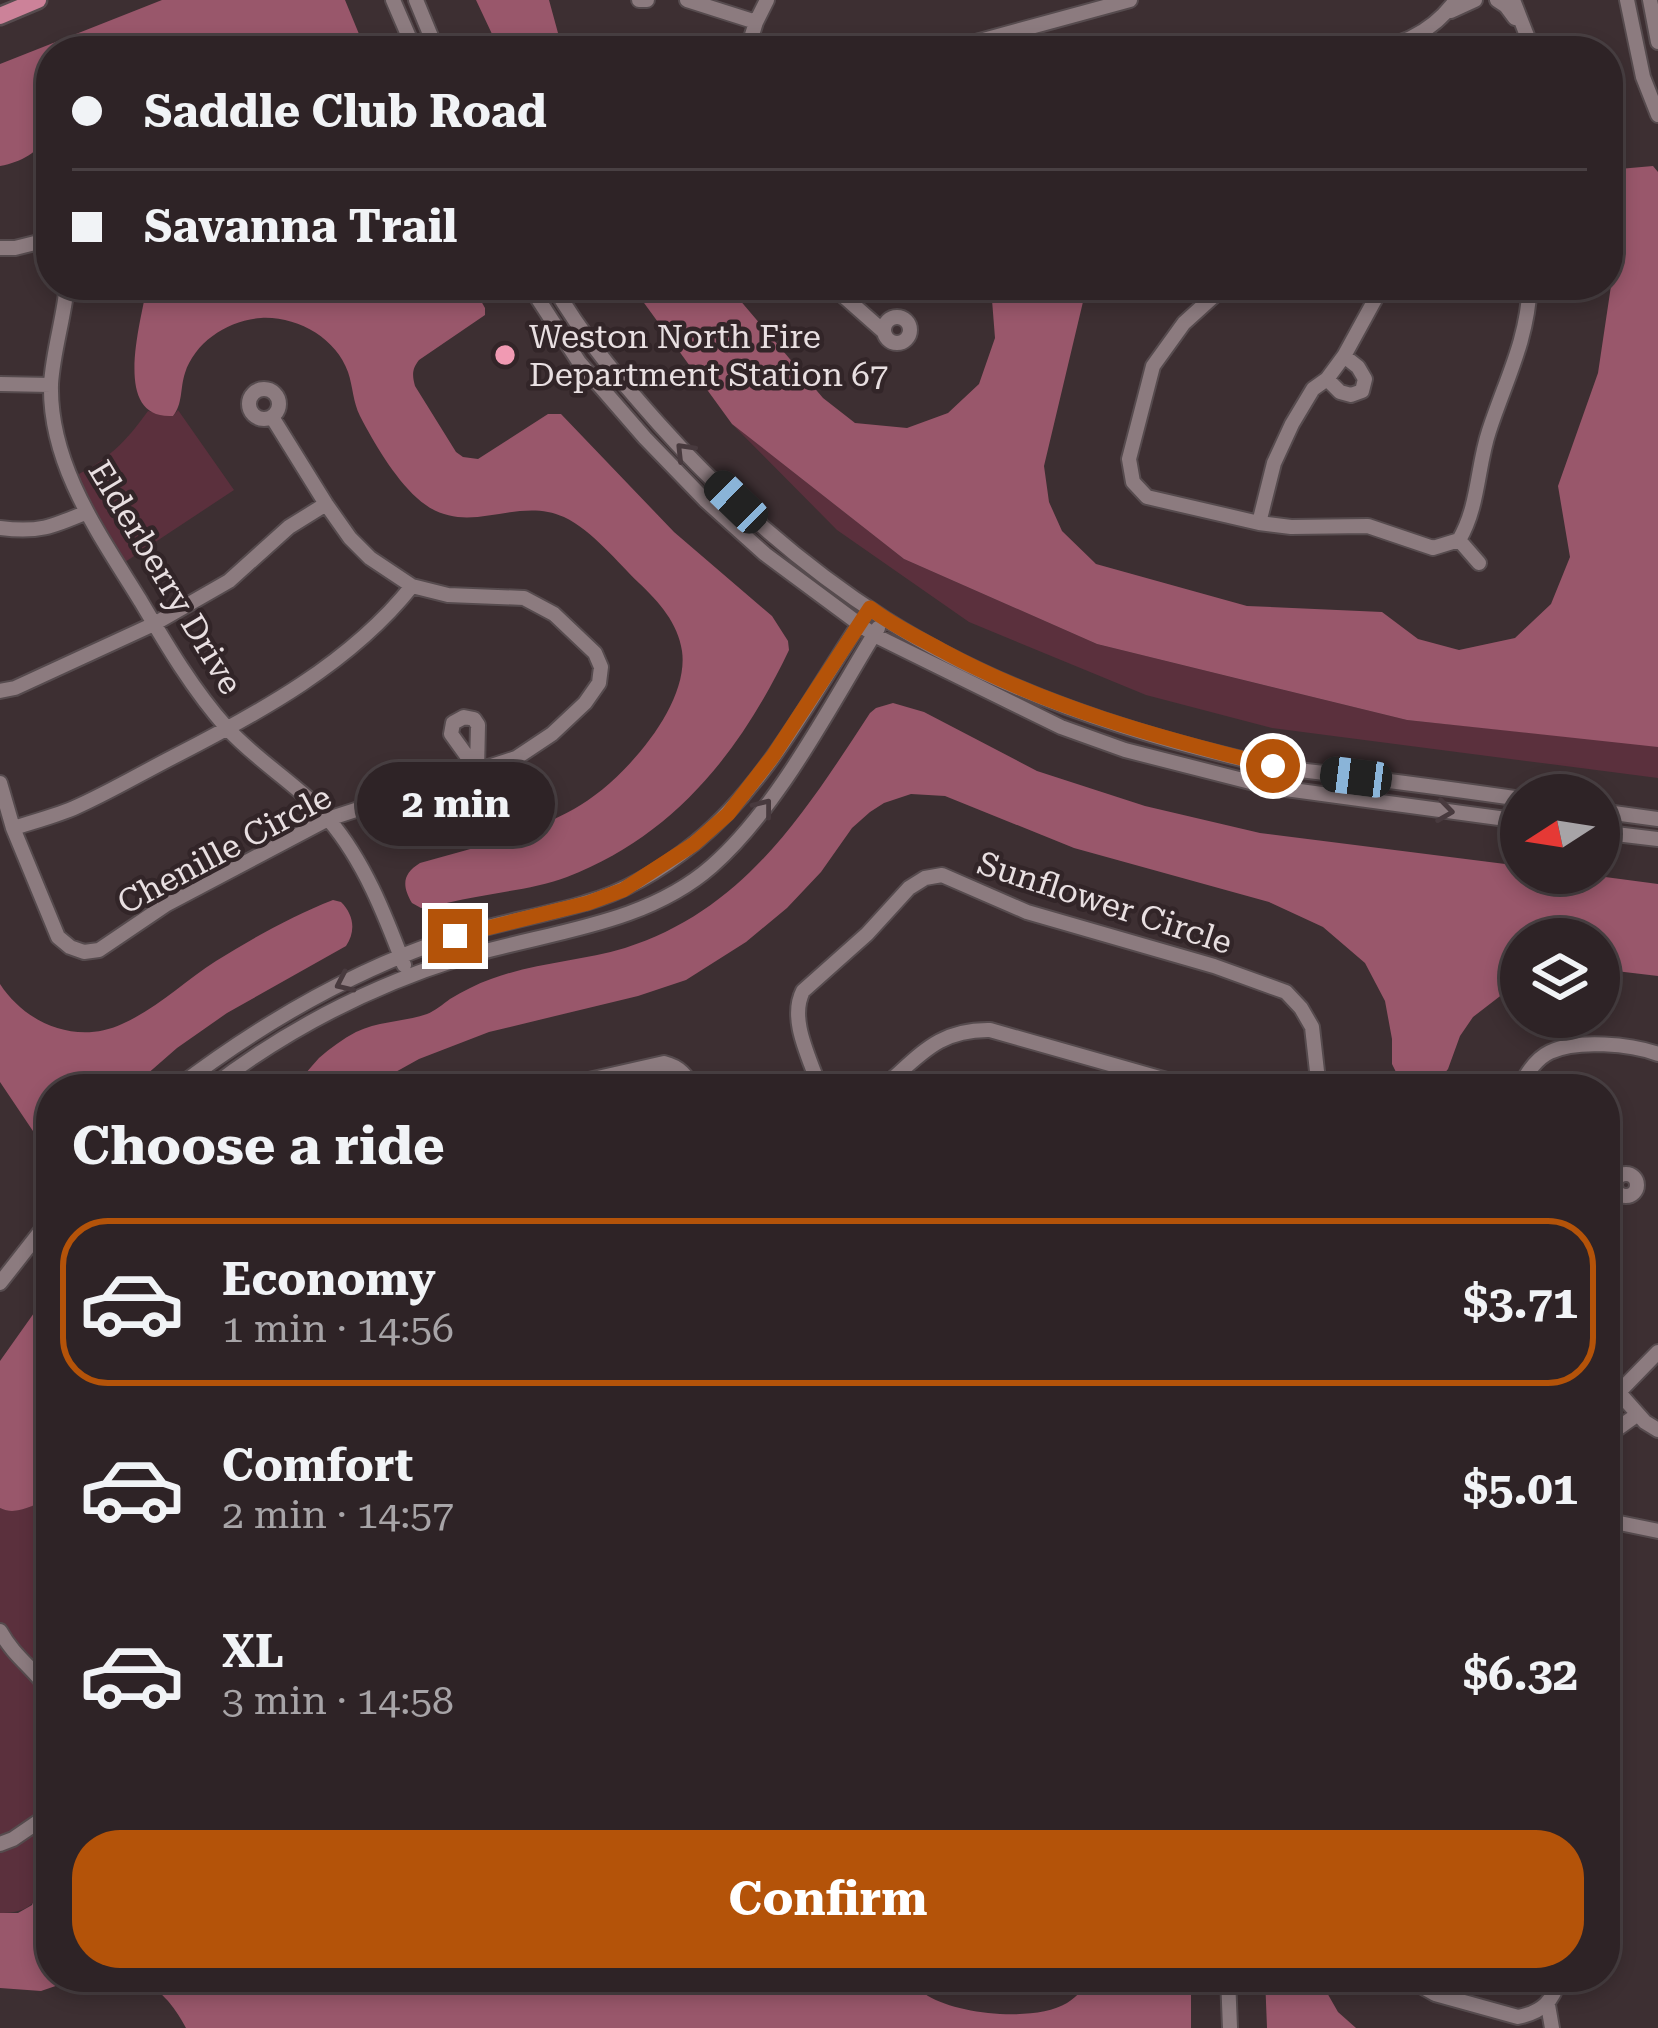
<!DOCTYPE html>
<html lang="en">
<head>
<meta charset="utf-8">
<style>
	body { margin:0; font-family:"Roboto Serif",serif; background:#362b2e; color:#f1f3f6; height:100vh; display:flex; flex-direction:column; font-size:45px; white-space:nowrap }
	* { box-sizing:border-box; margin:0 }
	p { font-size:39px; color:#a7a4a7 }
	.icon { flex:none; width:66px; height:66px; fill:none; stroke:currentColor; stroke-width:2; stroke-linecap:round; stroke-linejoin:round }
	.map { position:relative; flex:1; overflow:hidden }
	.drawer { position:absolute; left:36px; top:1074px; width:1584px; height:918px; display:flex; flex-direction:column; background:#2e2326; border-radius:48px; box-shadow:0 6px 18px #0003,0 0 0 3px #494043 }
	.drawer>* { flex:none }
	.guide { position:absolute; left:36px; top:36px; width:1587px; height:264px; border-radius:48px; box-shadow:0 6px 18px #0003,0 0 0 3px #494043; display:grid; align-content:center; height:264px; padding:0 36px; background:#2e2326 }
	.needle { width:78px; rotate:258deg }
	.controls { position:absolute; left:1500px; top:774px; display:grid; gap:24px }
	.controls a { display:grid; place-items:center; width:120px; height:120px; border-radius:50%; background:#2e2326; box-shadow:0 6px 18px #0003,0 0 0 3px #494043; font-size:60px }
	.end { position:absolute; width:54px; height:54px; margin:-27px; border:15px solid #b45309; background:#fff; box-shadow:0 0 0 6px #fff }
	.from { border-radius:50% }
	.bubble { position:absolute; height:84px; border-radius:42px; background:#2e2326; box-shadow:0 6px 18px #0003,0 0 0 3px #494043; font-size:39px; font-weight:700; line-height:84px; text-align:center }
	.car { position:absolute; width:36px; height:72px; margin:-36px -18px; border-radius:15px; box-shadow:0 0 9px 3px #0007; background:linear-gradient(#222 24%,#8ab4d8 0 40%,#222 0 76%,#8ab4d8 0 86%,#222 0) }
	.guide b { display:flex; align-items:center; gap:42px; height:114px; font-size:45px }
	.guide b+b { border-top:3px solid #494043 }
	.guide i { width:30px; height:30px; background:#f1f3f6 }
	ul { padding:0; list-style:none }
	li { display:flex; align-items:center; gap:36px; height:168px; margin:0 24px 18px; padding:0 12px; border:6px solid transparent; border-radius:48px }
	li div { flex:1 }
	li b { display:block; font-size:45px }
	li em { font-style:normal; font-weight:700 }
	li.on { border-color:#b45309 }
	li>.icon { width:108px; height:108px; stroke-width:1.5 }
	h2 { padding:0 36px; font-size:54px; line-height:144px }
	.primary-button { display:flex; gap:24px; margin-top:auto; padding:24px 36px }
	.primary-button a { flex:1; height:138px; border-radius:48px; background:#b45309; color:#fff; font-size:48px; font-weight:700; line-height:138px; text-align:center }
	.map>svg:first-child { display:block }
	.green { fill:#5b303d }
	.water { fill:#99576b }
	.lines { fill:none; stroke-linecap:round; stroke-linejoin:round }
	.minor-casing { stroke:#564b4e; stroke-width:18 }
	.major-casing { stroke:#564b4e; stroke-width:21 }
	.minor { stroke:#8c7b7f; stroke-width:14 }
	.major { stroke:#cc8299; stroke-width:16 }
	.oneway { stroke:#483a3e }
	.route { stroke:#b45309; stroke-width:15 }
	.poi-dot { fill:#f19ab3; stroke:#322528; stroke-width:4.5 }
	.labels { text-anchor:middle; stroke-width:9; stroke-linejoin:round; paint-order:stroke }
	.poi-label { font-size:33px; fill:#e8dfe1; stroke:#322528; text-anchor:start }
	.street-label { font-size:33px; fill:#e8dfe1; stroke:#322528 }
</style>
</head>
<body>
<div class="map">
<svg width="1658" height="2028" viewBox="0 0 1658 2028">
	<rect width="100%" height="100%" fill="#3d2f32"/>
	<!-- green -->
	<path class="green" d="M178,410L234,490L119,566L71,478C108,460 125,443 148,411L173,416Z
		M732,424L904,559L1097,644L1407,720L1658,746V778L1272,728L1146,695L969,622L837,530Z
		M51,1499V1860C34,1889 45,1913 0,1913V1508C17,1517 33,1503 51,1499Z"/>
	<!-- water -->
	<path class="water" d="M162,0H345L366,51H51V135C36,152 23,162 0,166V64Z
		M476,0H549L558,33L571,51H500Z
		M1653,166L1658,172V747L1407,720L1097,644L904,559L732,424L631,285H727L823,398L855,423L907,428L948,413L979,384L995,338L992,300L984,285H1087L1044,466L1049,502L1062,531L1096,564L1247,606L1382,612L1418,639L1459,650L1515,638L1551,604L1570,557L1558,486L1598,373L1615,259L1608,192L1619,169Z
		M147,285H472L485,308V315L419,360C412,369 412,375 415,386L456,452L463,457L478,459L548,414H561L674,532L772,616L788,641L789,650C741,751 674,836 567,877C538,888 506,891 476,897C458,900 440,905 421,908L412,903C402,886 402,874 420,863C472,848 526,836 574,809C620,784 690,707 682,651C678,623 659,602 639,583C617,562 593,531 564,517C514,494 465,542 417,498C394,477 374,443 360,416C353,402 353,387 348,372C336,338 297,316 261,318C228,320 195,342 185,373C180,388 183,404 173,416C110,420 142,320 147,285Z
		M893,703L924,712L1037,771L1145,806L1260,833L1521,866V873H1575L1658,884V976L1599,969V939H1521V980L1473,1017L1460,1036L1448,1069L1439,1080L1433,1084L1414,1087L1399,1078L1392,1064V1039L1385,1001L1365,963L1323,927L1269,902L1074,848L945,796L911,794L884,803L870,812L852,828L821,872L787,908L746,942L686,980L638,996L489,1032L419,1059L365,1089H286C301,1081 308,1070 319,1058C330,1048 343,1039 356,1032C379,1021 404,1022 427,1014C435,1011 443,1004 450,999C463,991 477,984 491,979C534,963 581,961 625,948C745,910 805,812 870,713L876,708Z
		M333,900L341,902C354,915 356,931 346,946L227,1013L177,1048L130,1089H51V1145L42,1143L37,1137L0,1082V984C26,1024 77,1045 122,1024C156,1009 185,981 216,961C253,938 292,916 333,900Z
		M51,1289V1499C34,1503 17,1517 0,1508V1361Z
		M51,1860V1977H82L41,1991L0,1988V1913H18L32,1905L45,1869Z
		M134,1977H907C913,1984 920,1991 928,1996C960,2015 1035,2022 1067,2003C1078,1996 1086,1986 1095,1977H1191V2028H186C173,2004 160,1988 134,1977Z
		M1265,1977H1318L1338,2012L1356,2028H1267Z"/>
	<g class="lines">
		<defs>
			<path id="minor" d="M393,0L415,51
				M416,0L437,51
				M639,0H647
				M687,0L756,22
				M1497,0L1506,6L1515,18
				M1513,0L1533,51
				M1627,0L1643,77L1658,115
				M1650,0L1658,42
				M1451,11L1475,0
				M747,51L756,22L767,0
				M955,51L965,45L1130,0
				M1356,51C1397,49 1432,33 1456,0
				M0,248H15L51,239
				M67,285C64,318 53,351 51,384C49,465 100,535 140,600C166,644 193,690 227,728C258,762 299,785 329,820C364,861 385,915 404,965
				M529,285L579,362L645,438L705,500L765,554L874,635L1061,727L1125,750L1270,787L1521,821
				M553,285C581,335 620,380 658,423C723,496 802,566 885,619C1000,692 1136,736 1268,765C1297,771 1328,773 1358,777C1413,784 1467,791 1521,799
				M831,285L883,331
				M1226,285L1184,323L1153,366L1129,459L1133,482L1147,497L1259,523L1291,527L1368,526L1433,548L1459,540C1479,506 1477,467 1489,431C1506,379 1527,342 1530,285
				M884 330a13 13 0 1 1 26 0a13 13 0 1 1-26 0Z
				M1327,379L1340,392L1351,395L1362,391L1365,379L1358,367L1344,356
				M0,384L51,385
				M249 404a15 15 0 1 1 30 0a15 15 0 1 1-30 0Z
				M1259,523L1274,463L1292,424L1313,389L1327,379L1344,356L1378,294L1380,285
				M0,528C38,533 52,527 87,512
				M1459,540L1479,563
				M0,691L15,688L154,624L229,581L289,527L326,504
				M464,717L474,719L478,725L477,770L451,734L453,723Z
				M0,783L13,828L58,937L70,947L84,952L99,950L167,904L328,819L516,758L552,734L585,703L599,683L601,667L595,653L554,614L524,598L448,595L412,586L370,558L350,538L326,504L272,417
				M1599,811L1658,819
				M13,828C33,822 55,816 74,808C108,793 140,774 173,757C259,713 351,663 412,586
				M1599,832L1658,839
				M175,1089C259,1025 353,970 453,937C496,923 542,916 585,903C625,892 664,868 696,842C768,783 813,693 864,617
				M209,1089C283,1032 369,987 458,959C542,932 643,927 712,866C779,807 831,704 878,628
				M549,1089L664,1063C680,1067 686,1075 694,1089
				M820,1089C811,1060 788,1020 803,991L867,934L909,888L925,878L942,875L1027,912L1214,966L1286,992L1301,1008L1312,1027L1319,1089
				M881,1089C919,1057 937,1029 990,1030L1170,1081L1184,1089
				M1519,1089C1526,1074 1535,1059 1550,1052C1577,1039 1631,1044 1658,1054
				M1615 1185a11 11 0 1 1 22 0a11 11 0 1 1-22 0Z
				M0,1283L51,1218
				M1605,1377L1645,1422L1658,1430
				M1605,1401L1618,1393L1658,1352
				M1605,1432L1617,1429L1638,1414
				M1605,1520L1658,1531
				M0,1631C15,1658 34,1668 51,1693
				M0,1844L13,1839L51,1813
				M1228,1977L1230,2028
				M1405,1977L1435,1994L1518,2017C1543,2012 1553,2001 1560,1977
				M1548,2005L1552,2028"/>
			<path id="major" d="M0,16L38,0"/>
		</defs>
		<!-- minor casing -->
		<use href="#minor" class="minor-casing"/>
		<!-- major casing -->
		<use href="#major" class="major-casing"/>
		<!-- minor -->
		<use href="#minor" class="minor"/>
		<!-- major -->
		<use href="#major" class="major"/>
	</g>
	<!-- one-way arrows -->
	<defs><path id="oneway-chevron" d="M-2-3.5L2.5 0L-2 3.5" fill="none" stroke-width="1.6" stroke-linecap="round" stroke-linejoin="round" transform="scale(3)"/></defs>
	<g class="oneway">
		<use href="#oneway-chevron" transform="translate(684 451) rotate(-134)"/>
		<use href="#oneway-chevron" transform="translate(764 807) rotate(-52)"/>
		<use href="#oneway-chevron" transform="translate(1445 811) rotate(8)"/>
		<use href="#oneway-chevron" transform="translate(344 983) rotate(155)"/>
	</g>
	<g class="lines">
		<!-- route -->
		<path class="route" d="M455,936L588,903L623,890L694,844L728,814L773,756L870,608C892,625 917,637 941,650C1046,707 1159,738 1273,766"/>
	</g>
	<!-- markers -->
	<circle class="poi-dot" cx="505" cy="355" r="12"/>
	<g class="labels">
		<!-- poi labels -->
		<g class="poi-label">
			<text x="529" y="348">Weston North Fire<tspan x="529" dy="38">Department Station 67</tspan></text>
		</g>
		<!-- street labels -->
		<g class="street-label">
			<text transform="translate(166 577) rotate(59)" y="12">Elderberry Drive</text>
			<text transform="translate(224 849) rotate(-28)" y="12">Chenille Circle</text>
			<text transform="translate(1105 902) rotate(18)" y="12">Sunflower Circle</text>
		</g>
	</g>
</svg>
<div class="controls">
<a><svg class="needle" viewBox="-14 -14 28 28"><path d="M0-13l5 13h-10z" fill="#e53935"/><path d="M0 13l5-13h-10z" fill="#a7a4a7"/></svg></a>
<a><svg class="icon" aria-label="layers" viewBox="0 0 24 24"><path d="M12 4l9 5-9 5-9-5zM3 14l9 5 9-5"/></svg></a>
</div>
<i class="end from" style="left:1273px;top:766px"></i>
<i class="end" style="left:455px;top:936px"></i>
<div class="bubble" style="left:357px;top:762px;width:198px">2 min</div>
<i class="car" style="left:736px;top:502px;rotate:314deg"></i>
<i class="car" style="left:1356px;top:777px;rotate:277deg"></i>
<div class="guide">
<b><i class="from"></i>Saddle Club Road</b>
<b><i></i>Savanna Trail</b>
</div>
<section class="drawer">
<h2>Choose a ride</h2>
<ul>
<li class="on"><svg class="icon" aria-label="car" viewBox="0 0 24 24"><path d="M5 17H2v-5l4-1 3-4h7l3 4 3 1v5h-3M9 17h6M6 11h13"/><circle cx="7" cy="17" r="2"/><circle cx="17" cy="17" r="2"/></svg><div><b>Economy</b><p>1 min · 14:56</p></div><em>$3.71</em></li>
<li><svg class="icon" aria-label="car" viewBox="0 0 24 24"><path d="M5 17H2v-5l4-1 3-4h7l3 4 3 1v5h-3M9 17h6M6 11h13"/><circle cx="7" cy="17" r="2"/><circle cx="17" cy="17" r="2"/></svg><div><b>Comfort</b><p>2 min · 14:57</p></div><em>$5.01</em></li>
<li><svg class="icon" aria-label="car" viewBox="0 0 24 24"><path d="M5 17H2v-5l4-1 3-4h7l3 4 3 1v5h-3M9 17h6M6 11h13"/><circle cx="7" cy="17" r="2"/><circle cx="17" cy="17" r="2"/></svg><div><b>XL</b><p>3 min · 14:58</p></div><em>$6.32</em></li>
</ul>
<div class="primary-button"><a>Confirm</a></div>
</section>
</div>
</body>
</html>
